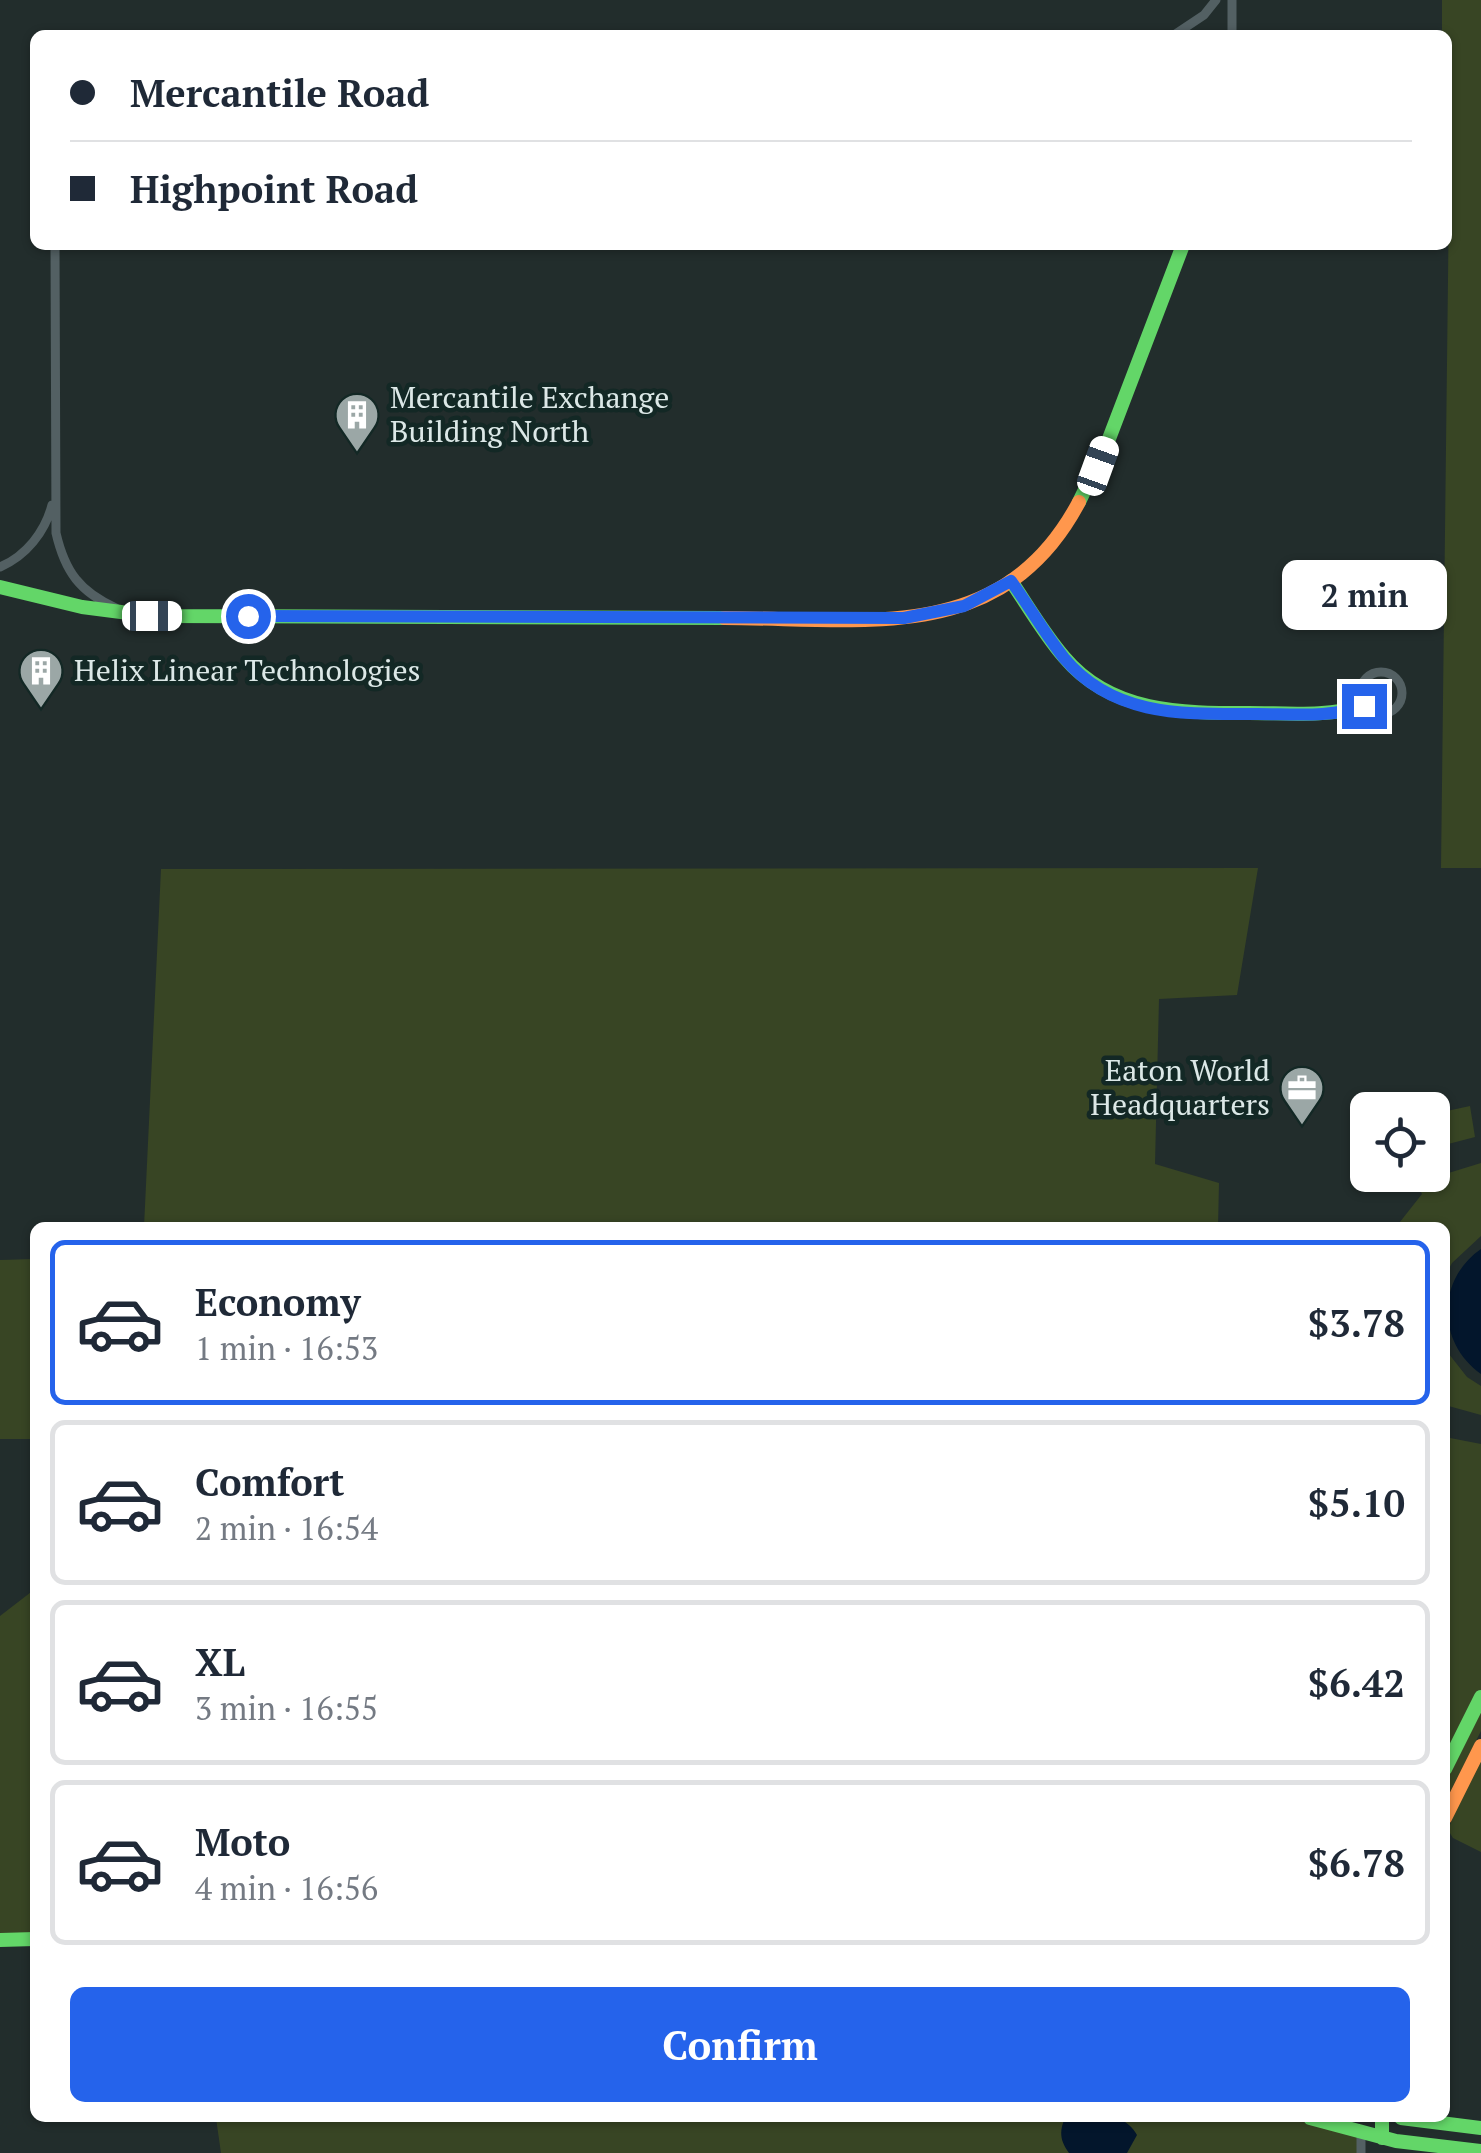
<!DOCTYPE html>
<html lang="en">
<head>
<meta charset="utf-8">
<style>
	body { margin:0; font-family:"PT Serif",serif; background:#f2f2f3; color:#1f2937; height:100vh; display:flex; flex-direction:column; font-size:38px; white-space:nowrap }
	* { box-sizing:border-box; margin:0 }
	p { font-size:32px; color:#747a83 }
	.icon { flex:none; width:55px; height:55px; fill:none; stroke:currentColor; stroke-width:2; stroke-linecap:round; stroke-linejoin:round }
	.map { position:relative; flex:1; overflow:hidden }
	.drawer { position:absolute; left:30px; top:1222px; width:1420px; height:900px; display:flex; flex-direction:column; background:#fff; border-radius:15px; box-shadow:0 2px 8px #0004 }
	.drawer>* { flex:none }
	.guide { position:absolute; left:30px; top:30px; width:1422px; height:220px; border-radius:15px; box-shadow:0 2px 8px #0004; display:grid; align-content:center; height:220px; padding:0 40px; background:#fff }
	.tools { position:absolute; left:1350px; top:1092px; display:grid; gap:20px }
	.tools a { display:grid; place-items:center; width:100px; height:100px; border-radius:15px; background:#fff; box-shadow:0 2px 8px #0004; font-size:50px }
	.end { position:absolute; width:45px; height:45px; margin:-22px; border:12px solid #2563eb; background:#fff; box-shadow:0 0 0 5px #fff }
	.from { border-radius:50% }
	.bubble { position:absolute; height:70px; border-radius:15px; background:#fff; box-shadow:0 2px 8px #0004; font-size:32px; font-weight:800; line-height:70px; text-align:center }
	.car { position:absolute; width:30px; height:60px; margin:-30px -15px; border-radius:12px; box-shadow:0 0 8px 2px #0007; background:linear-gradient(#fff 24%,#345 0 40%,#fff 0 76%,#345 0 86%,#fff 0) }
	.guide b { display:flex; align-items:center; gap:35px; height:95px; font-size:38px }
	.guide b+b { border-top:2px solid #e0e1e3 }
	.guide i { width:25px; height:25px; background:#1f2937 }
	ul { padding:18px 0 0; list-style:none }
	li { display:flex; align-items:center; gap:30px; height:165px; margin:0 20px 15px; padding:0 20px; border:5px solid #e0e1e3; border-radius:15px }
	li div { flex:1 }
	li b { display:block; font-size:38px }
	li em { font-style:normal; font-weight:800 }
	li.selected { border-color:#2563eb }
	li>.icon { width:90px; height:90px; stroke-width:1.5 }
	.button { display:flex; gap:20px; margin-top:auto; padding:20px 40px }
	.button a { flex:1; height:115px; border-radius:15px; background:#2563eb; color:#fff; font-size:40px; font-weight:800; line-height:115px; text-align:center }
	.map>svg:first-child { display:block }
	.green { fill:#384524 }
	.water { fill:#03162c }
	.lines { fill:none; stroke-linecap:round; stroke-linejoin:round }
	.street { stroke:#536063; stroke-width:9 }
	.fast { stroke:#63d668; stroke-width:14 }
	.slow { stroke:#ff974d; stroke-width:14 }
	.route { stroke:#2563eb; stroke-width:12 }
	.labels { text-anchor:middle; stroke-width:9; stroke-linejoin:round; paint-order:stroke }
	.poi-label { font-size:30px; fill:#dce8e7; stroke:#132825; text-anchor:start }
</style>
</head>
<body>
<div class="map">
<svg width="1481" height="2153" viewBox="0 0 1481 2153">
	<rect width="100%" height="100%" fill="#222d2c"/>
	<!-- green -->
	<path class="green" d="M1442,0H1481V868H1441L1450,110L1448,35H1442Z
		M1258,868L1237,995L1159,999L1155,1164L1219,1183L1218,1227H144L161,869Z
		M1470,1106L1475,1137L1433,1148V1114Z
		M1481,1163V1236L1452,1263L1445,1276V1228L1396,1227L1422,1194L1420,1190L1442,1175Z
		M35,1259V1439H0V1260Z
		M1445,1349L1467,1377L1481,1386V1415L1445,1405Z
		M1445,1437L1481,1444V1697L1445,1769Z
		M35,1589V1939L0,1940V1616Z
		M1481,1711V1731L1445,1802V1782Z
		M1481,1746V1852L1453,1838L1448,1830Z
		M216,2118H1310L1361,2133V2153H221Z"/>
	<!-- water -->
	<path class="water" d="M1481,1249V1374C1437,1343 1436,1280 1481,1249Z
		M1065,2118C1091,2117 1123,2109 1137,2135L1127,2153H1069C1060,2141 1059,2131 1065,2118Z"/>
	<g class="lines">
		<!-- street -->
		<path class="street" d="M1174,35L1204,15L1216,0
			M1232,35V0
			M55,245L56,533C65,572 80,592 116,608
			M0,567C26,556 45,532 52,505
			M1360 693a21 21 0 1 1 42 0a21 21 0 1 1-42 0Z
			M1361,2133V2153"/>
		<!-- fast -->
		<path class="fast" d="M1079,502L1107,444L1183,245
			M1011,581C1028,606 1044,634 1064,657C1111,713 1181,713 1249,713C1288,713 1326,717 1364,706
			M0,587L82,607L152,616L724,618
			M1445,1769L1481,1697
			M0,1940L35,1939
			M1310,2118L1396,2141L1481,2151
			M1382,2118V2138
			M1401,2118L1481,2128"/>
		<!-- slow -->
		<path class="slow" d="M724,618C863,618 1002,647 1079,502
			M1445,1818L1481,1746"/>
	</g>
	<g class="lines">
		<!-- route -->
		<path class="route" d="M248,616L904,618L964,606L1011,581C1029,606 1045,634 1064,658C1114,718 1186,714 1257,714C1293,714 1331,718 1364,706"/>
	</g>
	<!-- icons -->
	<defs>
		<symbol id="building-pin" viewBox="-11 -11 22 30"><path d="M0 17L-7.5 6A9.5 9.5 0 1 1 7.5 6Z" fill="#9ba7a6" stroke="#132825"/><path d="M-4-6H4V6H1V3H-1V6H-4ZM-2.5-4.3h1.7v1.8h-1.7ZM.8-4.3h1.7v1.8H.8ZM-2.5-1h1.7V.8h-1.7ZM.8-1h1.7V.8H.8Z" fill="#fff"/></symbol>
		<symbol id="office-pin" viewBox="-11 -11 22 30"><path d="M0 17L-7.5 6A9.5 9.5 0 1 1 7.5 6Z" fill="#9ba7a6" stroke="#132825"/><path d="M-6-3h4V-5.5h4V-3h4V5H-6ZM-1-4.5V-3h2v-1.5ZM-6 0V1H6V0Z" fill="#fff"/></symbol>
	</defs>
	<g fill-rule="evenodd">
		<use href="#building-pin" x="332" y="390" width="50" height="68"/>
		<use href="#building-pin" x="16" y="646" width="50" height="68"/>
		<use href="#office-pin" x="1277" y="1063" width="50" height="68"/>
	</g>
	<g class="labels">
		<!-- poi labels -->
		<g class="poi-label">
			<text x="390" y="408">Mercantile Exchange<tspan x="390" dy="34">Building North</tspan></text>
			<text x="74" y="681">Helix Linear Technologies</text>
			<text x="1270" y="1081" text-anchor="end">Eaton World<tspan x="1270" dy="34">Headquarters</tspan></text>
		</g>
	</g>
</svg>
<div class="tools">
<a><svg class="icon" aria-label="locate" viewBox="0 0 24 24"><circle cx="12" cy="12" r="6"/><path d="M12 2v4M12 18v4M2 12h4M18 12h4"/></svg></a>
</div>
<i class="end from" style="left:248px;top:616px"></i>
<i class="end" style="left:1364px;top:706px"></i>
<div class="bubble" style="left:1282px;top:560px;width:165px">2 min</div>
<i class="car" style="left:1098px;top:466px;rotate:20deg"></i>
<i class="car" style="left:152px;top:616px;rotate:90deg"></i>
<div class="guide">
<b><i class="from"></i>Mercantile Road</b>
<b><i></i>Highpoint Road</b>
</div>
<section class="drawer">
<ul>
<li class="selected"><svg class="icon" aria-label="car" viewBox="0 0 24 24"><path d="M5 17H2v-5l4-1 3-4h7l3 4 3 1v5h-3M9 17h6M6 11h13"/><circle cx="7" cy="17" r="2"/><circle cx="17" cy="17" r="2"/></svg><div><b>Economy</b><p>1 min · 16:53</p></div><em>$3.78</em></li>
<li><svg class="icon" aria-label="car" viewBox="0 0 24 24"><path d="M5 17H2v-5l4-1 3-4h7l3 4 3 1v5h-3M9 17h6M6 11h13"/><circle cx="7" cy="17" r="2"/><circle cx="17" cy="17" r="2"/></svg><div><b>Comfort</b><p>2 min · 16:54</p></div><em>$5.10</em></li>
<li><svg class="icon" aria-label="car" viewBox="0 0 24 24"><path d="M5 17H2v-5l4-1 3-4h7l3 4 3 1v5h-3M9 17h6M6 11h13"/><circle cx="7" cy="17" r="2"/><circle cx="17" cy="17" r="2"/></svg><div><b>XL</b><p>3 min · 16:55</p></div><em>$6.42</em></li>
<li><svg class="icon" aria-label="car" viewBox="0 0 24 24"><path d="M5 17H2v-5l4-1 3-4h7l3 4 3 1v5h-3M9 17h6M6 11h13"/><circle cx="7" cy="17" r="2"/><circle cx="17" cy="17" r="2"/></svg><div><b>Moto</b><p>4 min · 16:56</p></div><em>$6.78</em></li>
</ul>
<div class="button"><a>Confirm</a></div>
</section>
</div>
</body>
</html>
